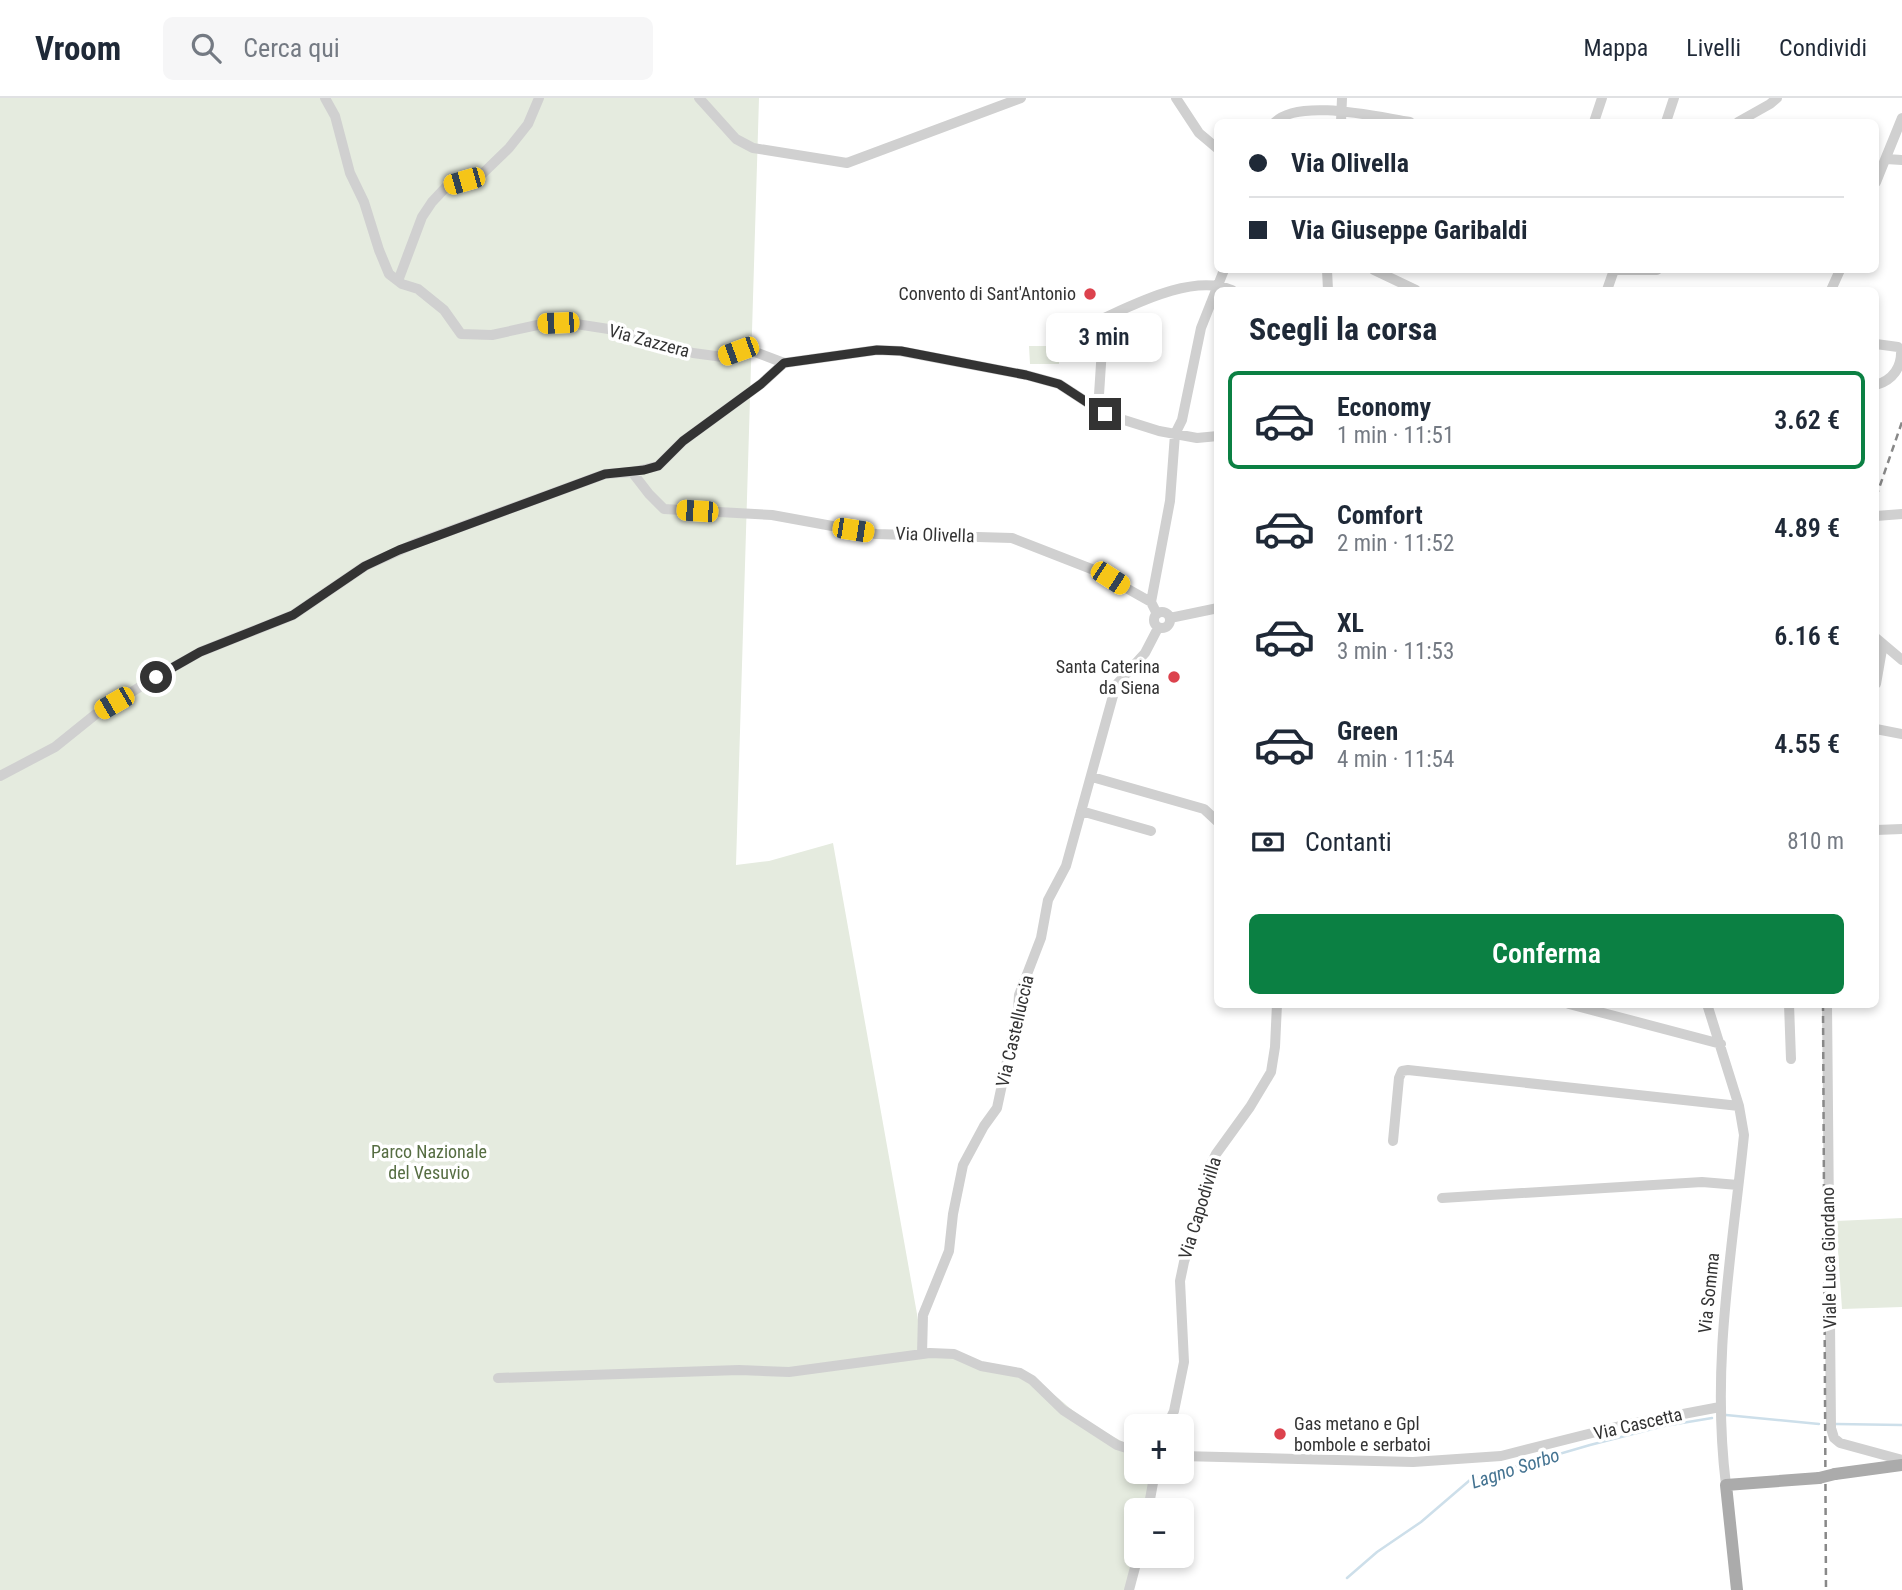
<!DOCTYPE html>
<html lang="it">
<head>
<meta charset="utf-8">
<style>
	body { margin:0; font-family:"Roboto Condensed",sans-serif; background:#f6f6f7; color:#1f2937; height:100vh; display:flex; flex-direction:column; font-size:26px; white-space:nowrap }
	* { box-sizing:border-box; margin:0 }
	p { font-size:23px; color:#747a83 }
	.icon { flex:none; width:38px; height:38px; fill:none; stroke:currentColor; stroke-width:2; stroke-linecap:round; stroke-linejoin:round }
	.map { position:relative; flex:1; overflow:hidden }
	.panel { position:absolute; left:1214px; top:189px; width:665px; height:721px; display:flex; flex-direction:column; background:#fff; border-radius:10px; box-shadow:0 4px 10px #0003 }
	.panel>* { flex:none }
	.hud { position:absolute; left:1214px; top:21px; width:665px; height:154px; border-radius:10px; box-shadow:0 4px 10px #0003; display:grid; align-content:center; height:154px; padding:0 35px; background:#fff }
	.controls { position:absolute; left:1124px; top:1316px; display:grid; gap:14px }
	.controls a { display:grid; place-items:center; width:70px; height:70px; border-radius:10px; background:#fff; box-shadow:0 4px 10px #0003; font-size:35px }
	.end { position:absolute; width:32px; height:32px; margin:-16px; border:9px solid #333; background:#fff; box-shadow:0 0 0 4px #fff }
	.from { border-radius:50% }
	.bubble { position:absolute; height:49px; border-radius:10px; background:#fff; box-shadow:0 4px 10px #0003; font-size:23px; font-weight:600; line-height:49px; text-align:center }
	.car { position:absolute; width:21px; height:42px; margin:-21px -10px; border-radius:9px; box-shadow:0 0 5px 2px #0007; background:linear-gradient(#f5c518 24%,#345 0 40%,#f5c518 0 76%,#345 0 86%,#f5c518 0) }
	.hud b { display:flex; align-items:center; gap:24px; height:66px; font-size:26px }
	.hud b+b { border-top:2px solid #e0e1e3 }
	.hud i { width:18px; height:18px; background:#1f2937 }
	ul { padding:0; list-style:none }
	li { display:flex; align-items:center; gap:21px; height:98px; margin:0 14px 10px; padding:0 21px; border:4px solid transparent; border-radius:10px }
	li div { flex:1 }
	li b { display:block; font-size:26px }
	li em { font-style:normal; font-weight:600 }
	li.active { border-color:#0b8043 }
	li>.icon { width:63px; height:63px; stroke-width:1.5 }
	h2 { padding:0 35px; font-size:32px; line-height:84px }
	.pay { display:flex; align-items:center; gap:18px; height:77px; padding:0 35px; font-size:26px }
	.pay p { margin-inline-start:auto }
	.primary-button { display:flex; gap:14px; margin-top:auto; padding:14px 35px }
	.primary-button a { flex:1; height:80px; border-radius:10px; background:#0b8043; color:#fff; font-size:28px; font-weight:600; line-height:80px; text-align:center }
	header { display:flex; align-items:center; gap:42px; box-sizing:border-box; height:98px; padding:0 35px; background:#fff; border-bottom:2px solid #e0e1e3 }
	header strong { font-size:33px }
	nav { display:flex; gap:38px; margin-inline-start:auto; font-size:24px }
	.search { width:490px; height:63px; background:#f6f6f7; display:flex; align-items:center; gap:18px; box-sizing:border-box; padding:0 24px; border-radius:10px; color:#747a83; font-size:26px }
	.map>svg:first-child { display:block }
	.green { fill:#e5ebdf }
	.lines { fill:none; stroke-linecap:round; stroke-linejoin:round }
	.stream { stroke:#cddfea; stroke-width:2.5 }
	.minor { stroke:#d0d0d0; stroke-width:10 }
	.major { stroke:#ababab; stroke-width:12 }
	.rail { stroke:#888; stroke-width:2.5; stroke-dasharray:7 5; stroke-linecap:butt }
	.major-bridge { stroke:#ababab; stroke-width:12 }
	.route { stroke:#333; stroke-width:9 }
	.poi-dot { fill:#dc424d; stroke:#fff; stroke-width:2.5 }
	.labels { text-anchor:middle; stroke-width:7; stroke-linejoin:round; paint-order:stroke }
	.poi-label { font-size:18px; fill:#333; stroke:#fff; text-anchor:end }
	.street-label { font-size:18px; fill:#333; stroke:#fff }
	.park-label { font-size:18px; fill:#566d42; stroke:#fff }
	.water-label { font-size:19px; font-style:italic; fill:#447391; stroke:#fff }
</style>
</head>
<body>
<header>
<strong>Vroom</strong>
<div class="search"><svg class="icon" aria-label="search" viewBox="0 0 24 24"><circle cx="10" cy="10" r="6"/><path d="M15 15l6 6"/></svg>Cerca qui</div>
<nav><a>Mappa</a><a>Livelli</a><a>Condividi</a></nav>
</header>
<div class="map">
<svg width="1902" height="1492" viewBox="0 0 1902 1492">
	<rect width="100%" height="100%" fill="#fff"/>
	<!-- green -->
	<path class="green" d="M0,0H759L736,767L769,763L833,745L922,1244L927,1250C959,1254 1026,1279 1054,1297C1061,1302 1068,1309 1075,1314C1094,1328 1114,1340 1136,1350V1374H1159L1152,1412H1136V1458L1132,1492H0Z
		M1029,248H1059V266H1030Z
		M1902,1120V1209L1842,1211L1836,1123Z"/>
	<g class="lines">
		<!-- stream -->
		<path class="stream" d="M1726,1317L1819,1326
			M1836,1326L1902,1327
			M1347,1480L1377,1454L1421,1424L1470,1382L1590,1347L1664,1328L1712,1320"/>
		<!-- minor -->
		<path class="minor" d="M325,0L335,18L350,75L364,104L379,152L389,176L402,186L418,191L444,212L461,236L492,237L542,226H576L615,232L693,255L723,259L750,252L784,265
			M699,0L736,41L753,50L847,65L1021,0
			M1176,0L1199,35L1218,51
			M1275,24C1300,0 1377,19 1410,24
			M1341,24L1342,0
			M1594,24L1602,0
			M1666,24L1674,0
			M1738,24L1770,6L1777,0
			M1886,61L1902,62
			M1876,84L1902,20
			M1327,172L1328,192
			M1374,172L1416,192
			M1614,172H1657
			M398,183L422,119L432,104L447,88L478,80L509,50L528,26L539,0
			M1607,192L1614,172
			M1831,192L1840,172
			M1071,236L1104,233
			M1876,246L1898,249L1901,252C1902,269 1893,282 1876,287
			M784,265L877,252L900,253L1026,277L1059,286L1105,316L1159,333L1197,340L1218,338
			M1098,312L1104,220C1139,204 1194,176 1232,192
			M632,374L658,368L683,343L761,286L784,265
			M1876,418L1902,416
			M1154 522a8 8 0 1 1 16 0a8 8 0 1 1-16 0Z
			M1157,516L1151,504L1170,403L1175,336L1182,322L1201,230L1224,172
			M1170,520L1218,510
			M1876,540L1902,562
			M1876,586L1883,546
			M1876,631L1902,636
			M0,678L55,649L96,616L156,579L200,554L293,517L365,468L414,446L605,376L632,374L649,396L664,411L772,417L876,436L1012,440L1094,472L1151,504
			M1092,679L1204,711L1218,724
			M1081,713L1151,733
			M1876,732L1902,731
			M1569,906L1721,946
			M1707,906L1739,1008L1744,1037C1732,1156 1711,1266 1726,1387
			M1789,906L1791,961
			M1827,906L1831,1330L1834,1340L1840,1345L1902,1362
			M1393,1043L1399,980L1402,973L1408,972L1739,1008
			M1442,1100L1702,1084L1738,1087
			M922,1256L923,1217L949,1153L953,1116L963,1067L984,1028L997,1010L1018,912L1019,897L1041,840L1048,802L1066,768L1116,587L1145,555L1158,530
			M498,1280L739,1272L789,1274L930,1255L954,1256L981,1268L1020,1275L1032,1282L1063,1312L1117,1347L1136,1353
			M1167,1328L1174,1313L1184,1264L1180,1183L1184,1164L1204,1102L1210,1068L1216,1056L1250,1009L1271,974L1275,949L1277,906
			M1181,1358L1413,1364L1501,1358L1620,1328L1720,1309
			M1148,1412L1155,1374
			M1129,1492L1138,1458"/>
		<!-- major -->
		<path class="major" d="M1835,1376L1902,1367
			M1737,1492L1726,1387L1819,1380"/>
		<!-- rail -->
		<path class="rail" d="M1876,399L1902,324
			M1823,906L1826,1492"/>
		<!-- major-bridge -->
		<path class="major-bridge" d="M1819,1380L1835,1376"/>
	</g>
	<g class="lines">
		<!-- route -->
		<path class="route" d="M156,579L200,554L293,517L365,468L399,452L605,376L644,372L658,368L683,343L761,286L784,265L877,252L901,253L1026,277L1059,286L1105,316"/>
	</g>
	<!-- markers -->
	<g class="poi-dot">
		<circle cx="1090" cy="196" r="7"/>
		<circle cx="1174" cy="579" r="7"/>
		<circle cx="1280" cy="1336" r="7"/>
	</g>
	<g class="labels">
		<!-- poi labels -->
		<g class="poi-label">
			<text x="1076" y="202">Convento di Sant'Antonio</text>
			<text x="1160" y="575">Santa Caterina<tspan x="1160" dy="21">da Siena</tspan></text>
			<text x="1294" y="1332" text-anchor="start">Gas metano e Gpl<tspan x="1294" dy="21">bombole e serbatoi</tspan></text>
		</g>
		<!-- street labels -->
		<g class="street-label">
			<text transform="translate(649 243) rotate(15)" y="6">Via Zazzera</text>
			<text transform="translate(935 437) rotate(2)" y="6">Via Olivella</text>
			<text transform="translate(1015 933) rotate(-77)" y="6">Via Castelluccia</text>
			<text transform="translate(1200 1110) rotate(-73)" y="6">Via Capodivilla</text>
			<text transform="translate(1829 1160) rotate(-91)" y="6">Viale Luca Giordano</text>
			<text transform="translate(1709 1195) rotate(-84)" y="6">Via Somma</text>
			<text transform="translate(1638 1326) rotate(-13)" y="6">Via Cascetta</text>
		</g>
		<!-- park labels -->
		<g class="park-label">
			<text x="429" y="1060">Parco Nazionale<tspan x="429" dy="21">del Vesuvio</tspan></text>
		</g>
		<!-- water labels -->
		<g class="water-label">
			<text transform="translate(1515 1370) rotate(-18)" y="7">Lagno Sorbo</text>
		</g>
	</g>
</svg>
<div class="controls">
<a>+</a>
<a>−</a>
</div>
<i class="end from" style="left:156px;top:579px"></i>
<i class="end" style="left:1105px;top:316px"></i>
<div class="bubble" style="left:1046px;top:215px;width:116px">3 min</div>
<i class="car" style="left:464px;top:83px;rotate:254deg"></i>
<i class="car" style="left:558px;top:225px;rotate:268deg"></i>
<i class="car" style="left:738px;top:253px;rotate:250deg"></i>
<i class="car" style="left:697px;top:413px;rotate:274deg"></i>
<i class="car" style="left:853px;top:432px;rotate:99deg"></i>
<i class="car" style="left:1110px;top:480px;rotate:123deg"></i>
<i class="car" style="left:114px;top:605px;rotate:240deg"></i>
<div class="hud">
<b><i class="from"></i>Via Olivella</b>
<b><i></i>Via Giuseppe Garibaldi</b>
</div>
<section class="panel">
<h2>Scegli la corsa</h2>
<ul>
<li class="active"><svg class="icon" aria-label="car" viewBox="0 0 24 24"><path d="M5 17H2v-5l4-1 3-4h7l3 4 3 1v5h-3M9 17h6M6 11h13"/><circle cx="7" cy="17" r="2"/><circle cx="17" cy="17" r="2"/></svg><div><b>Economy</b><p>1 min · 11:51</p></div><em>3.62 €</em></li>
<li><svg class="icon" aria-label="car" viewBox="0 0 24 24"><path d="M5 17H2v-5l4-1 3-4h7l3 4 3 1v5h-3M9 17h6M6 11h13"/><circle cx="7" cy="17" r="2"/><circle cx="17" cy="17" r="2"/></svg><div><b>Comfort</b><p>2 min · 11:52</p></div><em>4.89 €</em></li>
<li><svg class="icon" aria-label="car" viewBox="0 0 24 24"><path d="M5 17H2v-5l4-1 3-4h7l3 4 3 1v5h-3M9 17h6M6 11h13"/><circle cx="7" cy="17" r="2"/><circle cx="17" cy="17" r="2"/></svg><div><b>XL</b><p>3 min · 11:53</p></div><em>6.16 €</em></li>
<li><svg class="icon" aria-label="car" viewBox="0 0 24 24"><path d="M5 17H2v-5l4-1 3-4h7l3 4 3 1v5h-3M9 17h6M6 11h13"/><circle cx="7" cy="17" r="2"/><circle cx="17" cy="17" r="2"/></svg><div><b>Green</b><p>4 min · 11:54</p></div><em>4.55 €</em></li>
</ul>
<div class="pay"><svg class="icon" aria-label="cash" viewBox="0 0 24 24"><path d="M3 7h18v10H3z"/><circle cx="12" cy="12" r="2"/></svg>Contanti<p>810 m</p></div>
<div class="primary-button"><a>Conferma</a></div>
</section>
</div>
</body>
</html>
